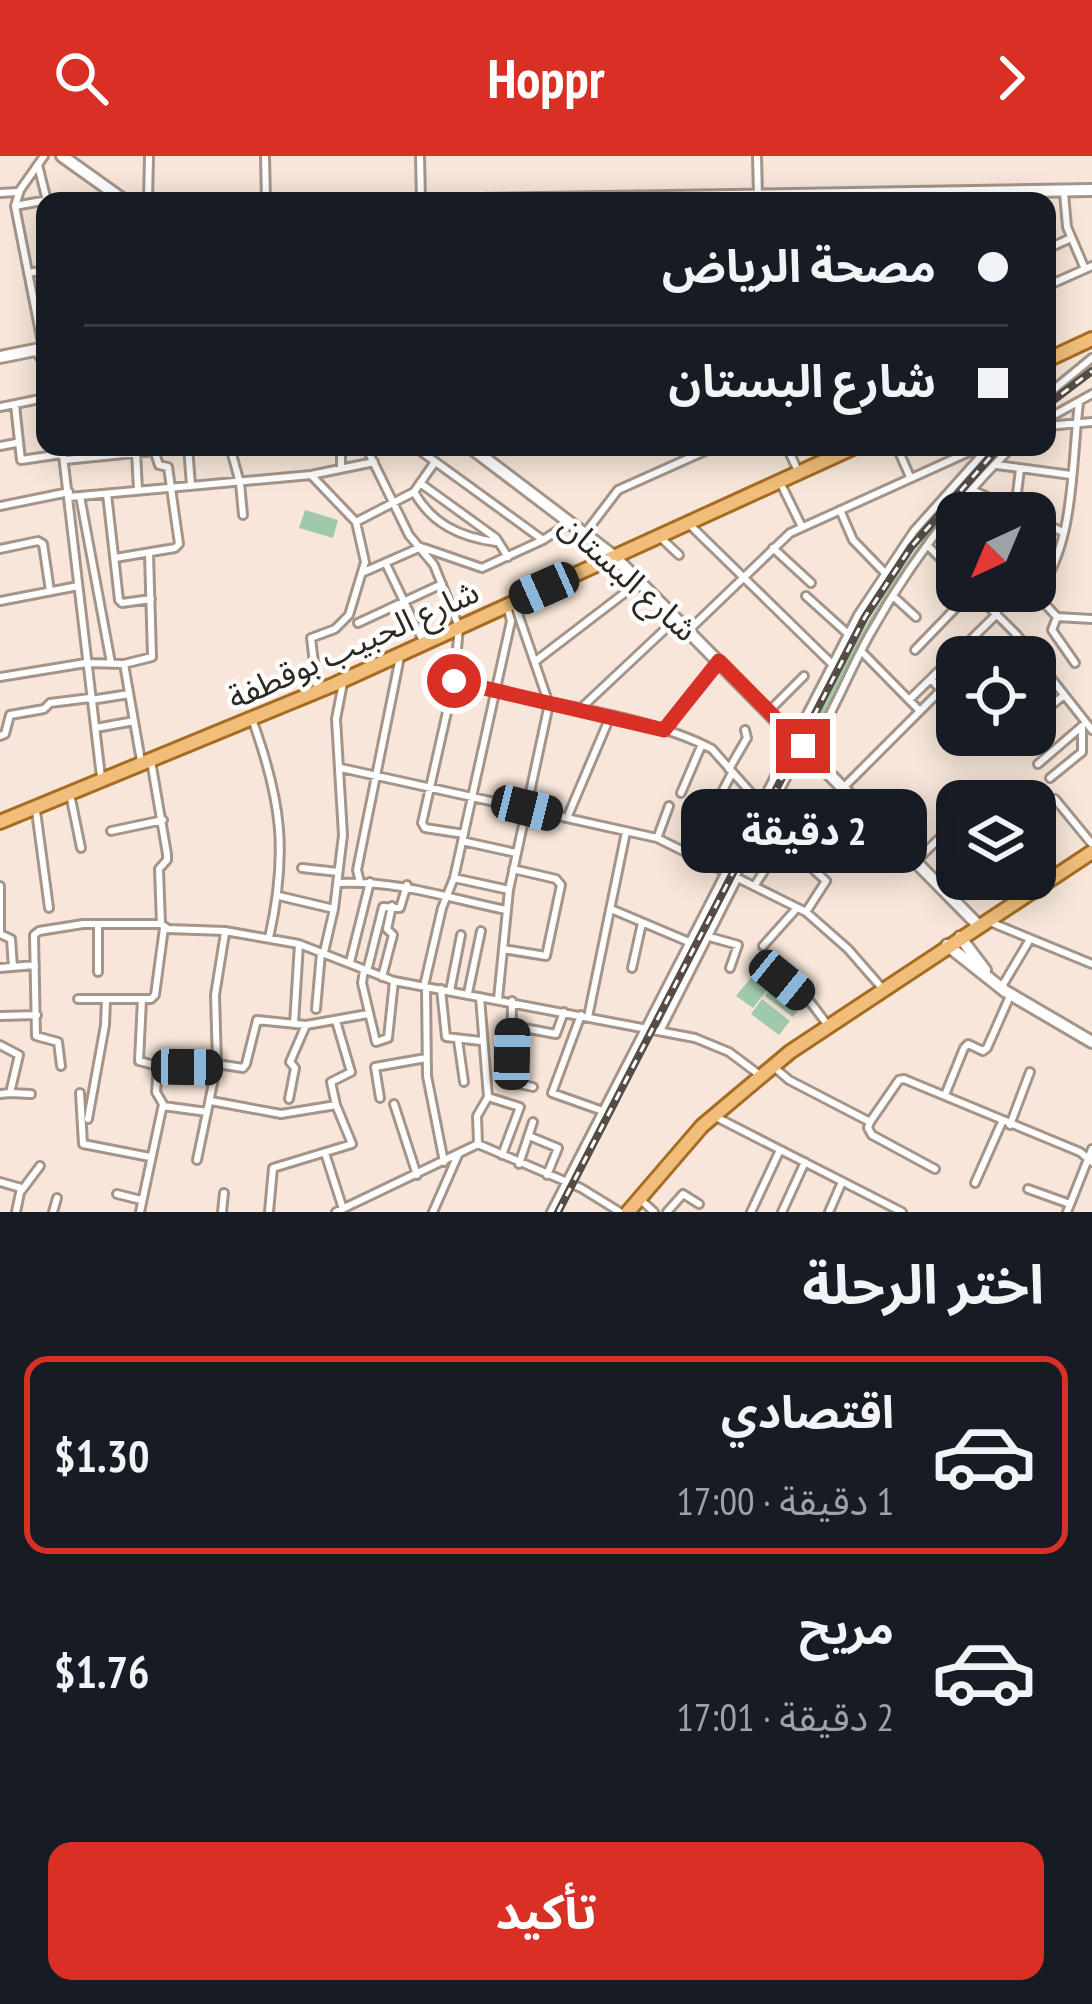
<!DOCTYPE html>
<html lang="ar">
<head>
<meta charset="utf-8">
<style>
	body { margin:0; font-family:"PT Sans Narrow","Noto Sans Arabic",sans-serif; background:#242831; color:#f1f3f6; direction:rtl; height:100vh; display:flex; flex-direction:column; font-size:45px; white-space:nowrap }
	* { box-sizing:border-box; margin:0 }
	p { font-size:39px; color:#9ea1a6 }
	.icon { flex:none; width:66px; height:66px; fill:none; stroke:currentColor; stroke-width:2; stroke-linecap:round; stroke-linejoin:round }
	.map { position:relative; height:1056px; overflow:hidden; direction:ltr }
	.panel { display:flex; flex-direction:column; background:#171b24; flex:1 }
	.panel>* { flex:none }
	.guide { position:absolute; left:36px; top:36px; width:1020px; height:264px; border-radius:24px; box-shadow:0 6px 30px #0003; direction:rtl; display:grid; align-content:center; height:264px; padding:0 48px; background:#171b24 }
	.needle { width:78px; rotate:224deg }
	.tools { position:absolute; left:936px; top:336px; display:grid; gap:24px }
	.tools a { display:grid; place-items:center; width:120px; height:120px; border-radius:24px; background:#171b24; box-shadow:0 6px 30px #0003; font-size:60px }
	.end { position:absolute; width:54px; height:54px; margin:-27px; border:15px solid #d93025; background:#fff; box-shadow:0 0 0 6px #fff }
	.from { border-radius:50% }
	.bubble { position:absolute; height:84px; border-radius:24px; background:#171b24; box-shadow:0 6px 30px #0003; font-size:39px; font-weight:700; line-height:84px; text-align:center; direction:rtl }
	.car { position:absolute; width:36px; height:72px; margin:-36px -18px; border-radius:15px; box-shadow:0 0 9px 3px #0007; background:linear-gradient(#222 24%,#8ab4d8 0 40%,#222 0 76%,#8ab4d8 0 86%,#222 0) }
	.guide b { display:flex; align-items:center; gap:42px; height:114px; font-size:45px }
	.guide b+b { border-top:3px solid #363941 }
	.guide i { width:30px; height:30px; background:#f1f3f6 }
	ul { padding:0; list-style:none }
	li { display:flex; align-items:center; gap:36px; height:198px; margin:0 24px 18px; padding:0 24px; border:6px solid transparent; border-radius:24px }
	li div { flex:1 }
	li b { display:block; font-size:45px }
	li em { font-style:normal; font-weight:700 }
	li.active { border-color:#d93025 }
	li>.icon { width:108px; height:108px; stroke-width:1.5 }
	h2 { padding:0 48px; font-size:54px; line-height:144px }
	.primary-button { display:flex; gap:24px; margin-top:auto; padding:24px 48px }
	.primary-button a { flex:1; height:138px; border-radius:24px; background:#d93025; color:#fff; font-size:48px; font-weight:700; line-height:138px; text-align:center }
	header { display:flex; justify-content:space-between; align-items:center; height:156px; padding:0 48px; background:#d93025; color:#fff; font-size:54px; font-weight:700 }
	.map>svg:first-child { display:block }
	.green { fill:#a0c9ac }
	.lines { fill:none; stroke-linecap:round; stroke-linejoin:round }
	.street-casing { stroke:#a59589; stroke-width:12 }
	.secondary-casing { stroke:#a59589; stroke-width:16 }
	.primary-casing { stroke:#a66d22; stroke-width:18 }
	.street { stroke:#fff; stroke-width:6 }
	.secondary { stroke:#fff; stroke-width:10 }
	.primary { stroke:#f0be7a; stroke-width:12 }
	.rail-casing { stroke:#544c45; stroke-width:8 }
	.rail { stroke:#fff; stroke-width:3; stroke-dasharray:9; stroke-linecap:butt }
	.route { stroke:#d93025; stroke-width:15 }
	.labels { text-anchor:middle; stroke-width:9; stroke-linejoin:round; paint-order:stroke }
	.street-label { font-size:33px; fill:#2e2823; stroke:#fff }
</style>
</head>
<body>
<header><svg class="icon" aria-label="forward" viewBox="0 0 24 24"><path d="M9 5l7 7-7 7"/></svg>Hoppr<svg class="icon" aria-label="search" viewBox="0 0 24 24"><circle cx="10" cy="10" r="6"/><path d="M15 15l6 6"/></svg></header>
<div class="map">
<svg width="1092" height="1056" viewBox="0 0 1092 1056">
	<rect width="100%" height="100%" fill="#f7e6d9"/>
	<!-- green -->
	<path class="green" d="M1003,291H1010L896,430L861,488L812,588L808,589L805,583C862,470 913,381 1003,291Z
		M305,354L338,364L333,382L299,372Z
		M759,812L805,846L793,861L765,840L772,828L753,852L736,840Z
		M762,843L790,865L779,879L751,858Z"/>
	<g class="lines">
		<defs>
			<path id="street" d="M265,0L266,45
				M420,0L421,45
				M757,0L758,39
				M38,9L47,45
				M0,37L17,36
				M1064,37L1067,71L1085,113
				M148,45L149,0
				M15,50L47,44
				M1047,93L1071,82
				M28,117L45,114
				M1047,130L1092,110
				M43,192L15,50L20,34L44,0
				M37,197L45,209
				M1047,239L1092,202
				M15,249L21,304L62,298
				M0,251L45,242
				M1047,263L1092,238
				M1047,270L1092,266
				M0,290L16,287
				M62,291L101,621
				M188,291L191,329
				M230,291L240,327L243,359
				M341,291V311
				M366,291L409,379L434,409L459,471L454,525L422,667L425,672L464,678
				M415,291L543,384
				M787,291L797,313
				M897,291L910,321
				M136,296L138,334
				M65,304L154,295
				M997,309L1071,319
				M312,320L356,366L365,406L349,459L335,473L311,482L317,532
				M780,326L802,371
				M420,327L496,382L508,401
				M972,334L1022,357
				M414,336C432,368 460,381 496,386
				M107,338L119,444L122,447L151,443
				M80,340L111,507
				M69,341L311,319L374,306
				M0,350L69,336
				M840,354L853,384L884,416
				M1015,354L1020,313
				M1035,363L1063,376
				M356,366L414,336L435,306
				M689,368L832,508
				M586,376L618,334L714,291
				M660,381L679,399
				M928,390L957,419
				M424,392L482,412L543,384L569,367
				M773,392L811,427
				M0,393L38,385L43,388L50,435
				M115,402L175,392L179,388L168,311L159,309L153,291
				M386,408L423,485
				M364,416L421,391
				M973,435L1017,479L1092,574
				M1033,435L1057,461L1092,463
				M1036,439C1076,388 1071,309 1079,247
				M806,440L847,477
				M893,440L916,461
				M0,445L78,430
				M1057,461L1052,474L1075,507
				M358,467L442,428
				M689,474L790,377L980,291
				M915,494L972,435
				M861,495L920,555
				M997,501L1017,479
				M537,504L639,426
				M124,508L141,605
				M0,521L86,507L124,508L152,501L149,397
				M456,525C533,547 644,557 712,593L760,647
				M91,544L129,538
				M909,544L997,458
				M578,555L676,463
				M769,555L804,520
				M252,563C282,646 288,697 269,782
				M1035,563L1064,539
				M96,572L134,565
				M664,574L718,507
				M0,580L5,578L10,559L44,553L50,547L90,542
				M809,595C833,559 848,517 870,478C908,410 956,346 1012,291
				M151,605L167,698V704L159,713L161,768
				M1038,608L1081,571
				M341,612L657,682L806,756L848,793L882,832
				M729,613L747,582L745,574
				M1050,622L1082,596V570
				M844,631L938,537L940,533L931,523
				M681,637L702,588
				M70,638L81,692
				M1055,643L1092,688
				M712,652L752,668
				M36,655L49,752
				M567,662L610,561
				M111,675L163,664
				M658,680L669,650
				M462,685L516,697
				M690,697L732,617
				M917,704L948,674
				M302,712L338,716
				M735,721L802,591
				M454,722L509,734
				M360,726L357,714L400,501
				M337,727C398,724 447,742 506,754
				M755,729L780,690L787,689L826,725L806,756
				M0,730V778L11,783L13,811
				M279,740L334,753
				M611,753L689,786
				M990,766L1092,808
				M706,780L738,789L730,812
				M763,790L797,752
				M503,793L546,800L561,729L556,723L513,713
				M324,796L334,753L343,679L336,563L343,527
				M350,806L370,726
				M0,812L35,809
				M632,812L642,767
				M364,814L362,827L376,886L388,882L394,825
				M367,815L383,751L400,752L407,729
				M98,816V768
				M382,821L393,779L387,773L392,750
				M782,824L811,847L827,868
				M424,830L442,752L454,722L511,465L507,450
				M426,831L427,920L444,1006
				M1001,832L1029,785
				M441,833L446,881L481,885
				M450,835L461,779
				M468,837L481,775
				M480,841L488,941
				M78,843H151L155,839L164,772
				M142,843L139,905L158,910L216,911
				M498,843L509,734L549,548L515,449
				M512,845L511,926L533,931
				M316,853L321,797
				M581,859L552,937L600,954
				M0,860L37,859
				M588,861L626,676
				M294,868L299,788
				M513,870L556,878L564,856
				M660,875L737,723
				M458,884L464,926
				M0,889L19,899L10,937L0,938
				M217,908L243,912L246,908L257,864L306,869L368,858
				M61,910L58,886L36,880L34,779L39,775L83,768H161L168,773L225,775L299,788L394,825L695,882L729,896L761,920
				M775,912L789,924L870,966
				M10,937L31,938
				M80,937L83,988L150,1001
				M945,939L964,892L968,888L983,895L987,892L1010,840
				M488,941L520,951L502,999
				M380,942L375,911L426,902
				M289,943L295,912L290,906L306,869
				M211,945L281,958L336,949
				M394,948L417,1019
				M163,950L207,956
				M716,961L902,1056
				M88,963L105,869L106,843
				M870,966L899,924L904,923L1080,996L1092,1006
				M870,966L868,972L872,979L935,1013
				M1010,969L1030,916
				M529,980L558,992L547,1019
				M478,988L477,960L488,941
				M325,997L343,1053
				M197,1004L217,908L215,839L225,777
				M519,1008L533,966
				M0,1026L21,1032L16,1056
				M975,1027L1002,966
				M1028,1033L1070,1048
				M22,1034L40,1010
				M117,1038L141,1044
				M642,1045L654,1056
				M53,1056L57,1042
				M140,1056L163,948L156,936L158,910
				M222,1056L224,1037
				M269,1056L273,1012L352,988L336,949L331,926L351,916L336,865
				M336,1056L478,988L581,1032L620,1056
				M433,1056L458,999
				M551,1056L858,459L914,375L989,291
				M667,1056L683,1038L699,1048
				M751,1056L780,994
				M782,1056L805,1006
				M829,1056L842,1026
				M1067,1056L1092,993"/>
			<path id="secondary" d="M62,0L125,45
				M424,45L1092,34
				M0,201L45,192
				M470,291L615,401L978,769
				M820,578L824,609
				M960,781L985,814
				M947,789L1005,835L1092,886"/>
			<path id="primary" d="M1047,204L1092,183
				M0,666L335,528L855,291
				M628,1056L702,970L790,896L1092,696"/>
		</defs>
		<!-- street casing -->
		<use href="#street" class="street-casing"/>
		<!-- secondary casing -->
		<use href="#secondary" class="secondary-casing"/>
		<!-- primary casing -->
		<use href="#primary" class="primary-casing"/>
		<!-- street -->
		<use href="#street" class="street"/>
		<!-- secondary -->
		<use href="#secondary" class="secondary"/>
		<!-- primary -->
		<use href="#primary" class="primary"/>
		<defs>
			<path id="rail" d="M1047,249L1092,215
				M558,1056L865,461L911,391L999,291"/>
		</defs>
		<!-- rail casing -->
		<use href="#rail" class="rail-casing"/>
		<!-- rail -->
		<use href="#rail" class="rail"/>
	</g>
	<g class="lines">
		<!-- route -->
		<path class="route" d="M454,525L664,574L719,505L803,590"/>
	</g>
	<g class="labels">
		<!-- street labels -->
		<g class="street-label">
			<text transform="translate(629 421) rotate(42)" y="12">شارع البستان</text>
			<text transform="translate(353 488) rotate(-24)" y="12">شارع الحبيب بوقطفة</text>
		</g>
	</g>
</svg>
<div class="tools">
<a><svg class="needle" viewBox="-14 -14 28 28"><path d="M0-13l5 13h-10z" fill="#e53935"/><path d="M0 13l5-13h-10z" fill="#9ea1a6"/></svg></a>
<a><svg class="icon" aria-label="locate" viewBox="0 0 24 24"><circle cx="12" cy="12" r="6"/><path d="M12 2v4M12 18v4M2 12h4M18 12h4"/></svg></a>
<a><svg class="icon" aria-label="layers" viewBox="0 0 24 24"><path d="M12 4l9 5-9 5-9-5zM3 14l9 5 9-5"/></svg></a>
</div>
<i class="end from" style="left:454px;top:525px"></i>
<i class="end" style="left:803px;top:590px"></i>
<div class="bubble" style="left:681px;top:633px;width:246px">2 دقيقة</div>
<i class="car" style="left:544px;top:432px;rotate:246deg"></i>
<i class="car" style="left:527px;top:652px;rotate:104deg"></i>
<i class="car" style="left:782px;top:824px;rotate:129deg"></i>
<i class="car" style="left:512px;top:898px;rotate:1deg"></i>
<i class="car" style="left:187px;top:911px;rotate:91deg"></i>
<div class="guide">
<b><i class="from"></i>مصحة الرياض</b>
<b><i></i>شارع البستان</b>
</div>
</div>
<section class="panel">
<h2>اختر الرحلة</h2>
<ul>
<li class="active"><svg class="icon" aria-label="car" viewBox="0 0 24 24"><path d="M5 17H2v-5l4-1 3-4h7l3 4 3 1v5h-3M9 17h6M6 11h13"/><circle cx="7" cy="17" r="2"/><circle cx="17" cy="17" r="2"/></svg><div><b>اقتصادي</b><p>1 دقيقة · 17:00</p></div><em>$1.30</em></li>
<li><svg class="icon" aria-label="car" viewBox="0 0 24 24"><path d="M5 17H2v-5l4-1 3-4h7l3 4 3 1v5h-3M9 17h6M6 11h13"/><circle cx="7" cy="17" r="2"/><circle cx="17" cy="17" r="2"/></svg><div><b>مريح</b><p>2 دقيقة · 17:01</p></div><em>$1.76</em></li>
</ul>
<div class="primary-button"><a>تأكيد</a></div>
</section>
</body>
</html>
